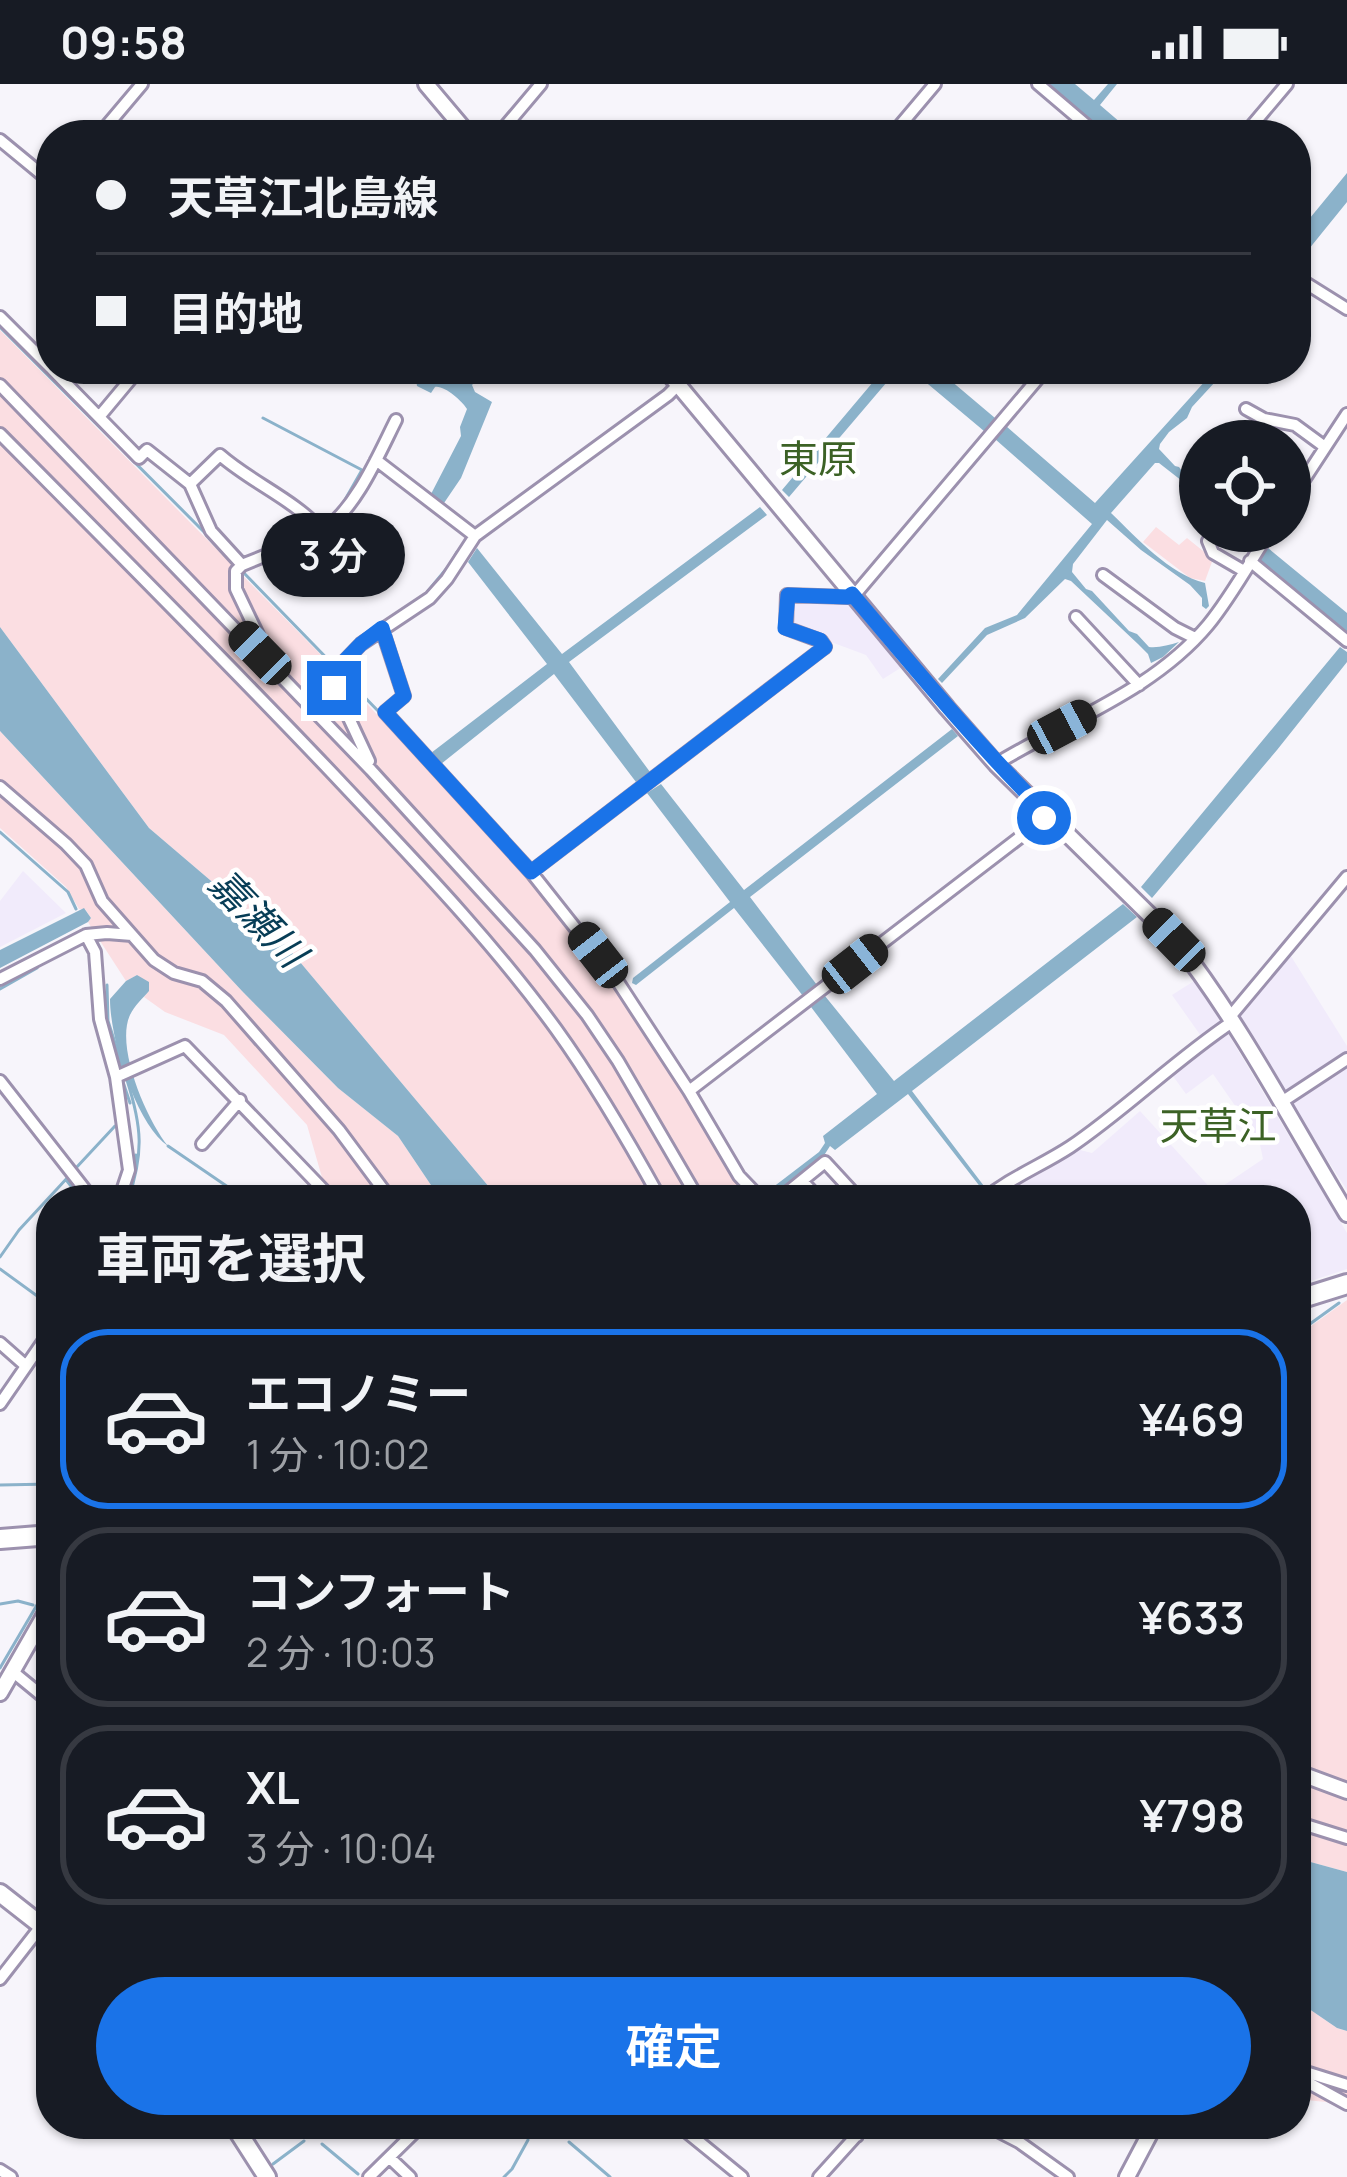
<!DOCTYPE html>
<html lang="ja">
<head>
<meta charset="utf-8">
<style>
	body { margin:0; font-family:Manrope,"Noto Sans JP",sans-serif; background:#20242c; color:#f1f3f6; height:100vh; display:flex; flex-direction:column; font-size:45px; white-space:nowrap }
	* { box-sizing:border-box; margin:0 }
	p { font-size:39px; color:#9ea1a6 }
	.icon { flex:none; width:66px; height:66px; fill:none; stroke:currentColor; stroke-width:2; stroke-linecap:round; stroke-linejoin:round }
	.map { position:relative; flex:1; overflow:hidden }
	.drawer { position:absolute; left:36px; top:1101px; width:1275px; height:954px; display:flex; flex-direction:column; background:#171b24; border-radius:48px; box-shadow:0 3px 9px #0004 }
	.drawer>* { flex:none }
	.guide { position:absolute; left:36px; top:36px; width:1275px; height:264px; border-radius:48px; box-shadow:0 3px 9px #0004; display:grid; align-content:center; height:264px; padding:0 60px; background:#171b24 }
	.fabs { position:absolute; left:1179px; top:336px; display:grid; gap:24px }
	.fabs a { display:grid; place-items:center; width:132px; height:132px; border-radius:50%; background:#171b24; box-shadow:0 3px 9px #0004; font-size:60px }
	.end { position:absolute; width:54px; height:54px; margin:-27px; border:15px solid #1a73e8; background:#fff; box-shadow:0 0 0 6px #fff }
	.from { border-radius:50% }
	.bubble { position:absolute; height:84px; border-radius:42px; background:#171b24; box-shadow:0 3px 9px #0004; font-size:39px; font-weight:600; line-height:84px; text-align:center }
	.car { position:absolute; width:36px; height:72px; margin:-36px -18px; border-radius:15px; box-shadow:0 0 9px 3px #0007; background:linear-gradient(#222 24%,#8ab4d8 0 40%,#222 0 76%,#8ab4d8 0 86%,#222 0) }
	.guide b { display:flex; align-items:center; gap:42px; height:114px; font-size:45px }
	.guide b+b { border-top:3px solid #363941 }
	.guide i { width:30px; height:30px; background:#f1f3f6 }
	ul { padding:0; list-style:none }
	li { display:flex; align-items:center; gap:36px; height:180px; margin:0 24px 18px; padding:0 36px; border:6px solid #363941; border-radius:48px }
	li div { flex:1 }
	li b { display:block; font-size:45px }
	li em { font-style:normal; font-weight:600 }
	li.active { border-color:#1a73e8 }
	li>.icon { width:108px; height:108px; stroke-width:1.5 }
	h2 { padding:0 60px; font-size:54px; line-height:144px }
	.primary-button { display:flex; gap:24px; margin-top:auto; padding:24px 60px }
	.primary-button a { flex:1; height:138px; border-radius:72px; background:#1a73e8; color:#fff; font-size:48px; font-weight:600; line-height:138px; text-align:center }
	.status { display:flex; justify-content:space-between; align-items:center; height:84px; padding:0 60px; background:#171b24; direction:ltr }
	.status svg { height:33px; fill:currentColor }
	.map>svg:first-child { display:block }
	.built { fill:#f1ebfb }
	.green { fill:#fbdee2 }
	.water { fill:#8bb2ca }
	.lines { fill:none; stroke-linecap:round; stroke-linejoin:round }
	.stream { stroke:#8bb2ca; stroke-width:3 }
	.street-casing { stroke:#9c91ae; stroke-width:16 }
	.secondary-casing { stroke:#9c91ae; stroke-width:20 }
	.primary-casing { stroke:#9c91ae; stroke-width:22 }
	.highway-casing { stroke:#9c91ae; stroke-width:24 }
	.street { stroke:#fff; stroke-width:10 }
	.secondary { stroke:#fff; stroke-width:14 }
	.primary { stroke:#fff; stroke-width:16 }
	.highway { stroke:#fff; stroke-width:18 }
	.route { stroke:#1a73e8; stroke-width:15 }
	.labels { text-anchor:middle; stroke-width:9; stroke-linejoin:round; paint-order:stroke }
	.neighbourhood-label { font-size:39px; fill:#3c6225; stroke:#fff }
	.water-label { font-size:39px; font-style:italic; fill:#073d56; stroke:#fff }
</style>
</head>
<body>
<div class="status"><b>09:58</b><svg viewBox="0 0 49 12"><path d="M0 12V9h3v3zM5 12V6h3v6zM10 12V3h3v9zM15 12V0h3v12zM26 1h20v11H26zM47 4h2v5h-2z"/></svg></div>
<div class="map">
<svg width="1347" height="2093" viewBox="0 0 1347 2093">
	<rect width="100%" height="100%" fill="#f7f5fb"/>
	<!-- built -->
	<path class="built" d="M790,514L848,516L902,583L883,595L866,571L788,542Z
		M23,787L66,829L0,863V817Z
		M1289,869L1347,962V1106L1294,1025L1238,931Z
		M1194,897L1217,931L1347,1149V1185L1296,1202V1116H990L1076,1065L1092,1069L1140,1027L1214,1108L1263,1075L1259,1056L1213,990L1186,1010L1170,988L1199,966L1201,952L1172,911Z"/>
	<!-- green -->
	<path class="green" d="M0,246L333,583L527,793L614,903L685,1013L735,1097L754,1116H500L284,859L149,744L0,543Z
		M1156,443L1179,461L1187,454L1213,475L1205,497L1190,494L1143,458Z
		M0,647L242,907L338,1004L398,1052L441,1116H338L323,1097L307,1041L224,951L165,928L144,913L149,907L137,891L126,897L91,843L88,838L91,834L85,825H79L66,803L0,744Z
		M1347,1216V1788L1296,1774V1253Z
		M1296,1916L1337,1944L1347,1947V2027L1326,2018L1296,2015Z"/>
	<!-- water -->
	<path class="water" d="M1047,0H1075L1094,16L1108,0H1117L1100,21L1135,51H1108Z
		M1347,89V118L1296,181V151Z
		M402,285H444L458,295L466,296L478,285H487L472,301L475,308L492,318L461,394L444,419L431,410L461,352L460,343L467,325C462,317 444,301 435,303L431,309L417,302L416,295Z
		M884,285H898L789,413L782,406Z
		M910,285H937L995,334L984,347Z
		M1216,285H1227L1192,323L1187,334L1169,348L1160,360L1159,365L1175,382L1179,383L1188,395L1200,401V411L1159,379H1155L1111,429C1137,454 1169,490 1205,499L1209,522L1206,525L1202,522V514L1190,501L1141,466L1107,436L1073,480L1072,488L1086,505L1092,507L1129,547L1137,550L1149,563C1159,564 1169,561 1179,558L1163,573L1151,579L1148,570L1138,560L1071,497L1065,495L1025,534L987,551L942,599L938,595L985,544L1017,531L1092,440L995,355L1006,342L1095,419Z
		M760,423L767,431L569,578L650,688L636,698L554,590L441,680L431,669L547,580L468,478L477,464L562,570Z
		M1268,464L1347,529V550L1267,485L1260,475Z
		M0,543L149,744L284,859L500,1116H441L398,1052L338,1004L242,907L0,647Z
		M1340,563L1347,568V578L1277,666L1152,814L1141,803Z
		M952,645L958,652L750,813L817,901L803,912L734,824L636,901L632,899L633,894L730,818L647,709L661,700L744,806Z
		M1123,820L1137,833L912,1007L987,1106L985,1109L908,1010L835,1066L830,1062L823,1073L772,1112L765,1113L768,1107L819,1068L825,1059L823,1052L877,1010L811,923L825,912L894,997Z
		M84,824L91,834L88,838L0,884V866Z
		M137,891L149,898V907C143,914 134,922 130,931C115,963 147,1036 168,1062C135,1039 110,954 110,915L126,897Z
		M1296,1774L1347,1788V1947L1337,1944L1296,1916Z"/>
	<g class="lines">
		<!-- stream -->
		<path class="stream" d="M0,243L219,463
			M263,334L362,386L342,421
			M283,459L313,446
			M453,475L457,468
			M242,487L382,631
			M428,507L447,484
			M352,562L360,553L403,526
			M0,748L68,808L76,825
			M107,901L108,937L124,987
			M0,905L37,884
			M127,996C142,1043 144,1069 128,1116
			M123,998L130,1019
			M168,1062L247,1116
			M75,1085L115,1042H119
			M67,1097L82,1116
			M739,1100L749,1116
			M125,1116L135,1085L136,1071
			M0,1173L19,1146L69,1092
			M0,1185L51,1222
			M1296,1250L1339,1219
			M0,1401L51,1400
			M0,1520L18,1517L33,1521
			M0,1584L51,1497
			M0,1593L31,1540
			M929,2040L947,2043L953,2040
			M569,2058L610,2093
			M322,2060L358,2090
			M273,2080L304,2057
			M504,2093L512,2085L528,2056"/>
		<defs>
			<path id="street" d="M1038,0L1098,51
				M99,51L142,0
				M498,51L541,0
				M892,51L935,0
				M1244,51L1287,0
				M0,56L51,98
				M1296,193L1347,225
				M0,233L51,284
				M52,285L139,374L147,366L190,400L220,371C252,399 295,416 323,448
				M0,301L371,686L535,866L587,931L618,977L699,1116
				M1246,325L1264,335L1295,341L1325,363
				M99,333L139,285
				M0,350C112,463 224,575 333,690C410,772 489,853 556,945C595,999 629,1058 661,1116
				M376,376L475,452
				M190,400L211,447L242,481
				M1290,417L1347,330
				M1208,457L1213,469L1244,487
				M1250,477L1347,557
				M1103,491L1175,544L1195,554
				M1076,533L1139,601
				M382,545L404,612L385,628L531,788L618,898L689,1007L739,1092L762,1116
				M269,574L236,505V487L242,481L323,448C358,420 376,376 396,336
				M369,677L335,604L332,593L334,588L361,560L430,514L447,495L475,452L668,311L694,285
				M996,680C1068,636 1153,607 1208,541C1231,513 1250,478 1270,447
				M0,703L66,760L86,781L102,817L154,876L174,889L202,897L226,917L339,1046L391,1116
				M531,788L821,566L825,563L821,557L786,544L787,511L848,513L858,507L1046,285
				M86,851L107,849L132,851
				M0,895L86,851L95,868L100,935L116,993L129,1086L119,1116
				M1229,934L1347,793
				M116,993L185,962L333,1116
				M0,997L93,1116
				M689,1007L1049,731
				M1280,1019L1347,975
				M202,1060L240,1016
				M802,1097L820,1116
				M778,1116L825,1078L860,1116
				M983,1116C1011,1093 1041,1082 1070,1063C1125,1026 1175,976 1232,938
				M0,1259L26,1282
				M0,1320L51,1246
				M12,1587L51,1619
				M1296,1738L1347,1754
				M0,1895L42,1841
				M1296,1985L1347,2001
				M1296,1992L1347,2020
				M677,2040L742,2093
				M841,2040L857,2052
				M984,2040L1019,2058L1068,2093
				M390,2074L410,2093
				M0,2086L11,2093
				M369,2093L423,2040
				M819,2093L867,2040"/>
			<path id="secondary" d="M426,0L469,51
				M665,285L947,624L996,680L1175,856C1241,940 1292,1039 1347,1130
				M0,1609L51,1520
				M1296,1688L1347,1707
				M1127,2093L1155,2040"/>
			<path id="primary" d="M0,1809L51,1849
				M233,2040L267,2093"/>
			<path id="highway" d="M1296,1216L1347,1200
				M0,1455L51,1451"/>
		</defs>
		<!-- street casing -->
		<use href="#street" class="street-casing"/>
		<!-- secondary casing -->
		<use href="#secondary" class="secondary-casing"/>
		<!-- primary casing -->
		<use href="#primary" class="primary-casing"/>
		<!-- highway casing -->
		<use href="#highway" class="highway-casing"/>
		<!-- street -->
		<use href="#street" class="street"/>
		<!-- secondary -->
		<use href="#secondary" class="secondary"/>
		<!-- primary -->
		<use href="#primary" class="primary"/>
		<!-- highway -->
		<use href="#highway" class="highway"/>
	</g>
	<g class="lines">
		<!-- route -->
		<path class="route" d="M334,604L332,593L334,588L361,560L382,544L404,612L385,628L531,788L825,563L820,556L785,544L788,511L848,513L852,510C916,586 978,661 1048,731L1044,734"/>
	</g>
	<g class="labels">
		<!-- neighbourhood labels -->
		<g class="neighbourhood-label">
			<text x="818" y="389">東原</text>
			<text x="1218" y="1056">天草江</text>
		</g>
		<!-- water labels -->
		<g class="water-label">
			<text transform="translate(258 834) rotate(46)" y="14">嘉瀬川</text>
		</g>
	</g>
</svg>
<div class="fabs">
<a><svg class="icon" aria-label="locate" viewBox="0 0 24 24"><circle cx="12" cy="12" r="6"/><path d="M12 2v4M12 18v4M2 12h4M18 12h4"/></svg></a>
</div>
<i class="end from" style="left:1044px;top:734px"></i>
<i class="end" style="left:334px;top:604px"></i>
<div class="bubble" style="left:261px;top:429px;width:144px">3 分</div>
<i class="car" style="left:260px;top:569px;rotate:316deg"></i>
<i class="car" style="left:1062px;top:643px;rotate:62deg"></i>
<i class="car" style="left:1174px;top:856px;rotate:316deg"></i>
<i class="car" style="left:598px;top:871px;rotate:322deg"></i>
<i class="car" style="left:855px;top:880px;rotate:52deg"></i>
<div class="guide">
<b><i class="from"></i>天草江北島線</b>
<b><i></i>目的地</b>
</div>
<section class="drawer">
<h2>車両を選択</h2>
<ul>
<li class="active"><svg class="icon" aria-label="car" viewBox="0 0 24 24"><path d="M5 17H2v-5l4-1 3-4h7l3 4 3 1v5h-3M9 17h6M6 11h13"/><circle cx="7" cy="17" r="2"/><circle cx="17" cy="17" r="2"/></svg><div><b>エコノミー</b><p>1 分 · 10:02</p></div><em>¥469</em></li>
<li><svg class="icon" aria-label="car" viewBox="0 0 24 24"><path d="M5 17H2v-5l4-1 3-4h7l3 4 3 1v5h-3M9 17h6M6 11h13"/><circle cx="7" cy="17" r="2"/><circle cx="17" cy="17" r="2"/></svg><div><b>コンフォート</b><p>2 分 · 10:03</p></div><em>¥633</em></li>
<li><svg class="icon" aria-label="car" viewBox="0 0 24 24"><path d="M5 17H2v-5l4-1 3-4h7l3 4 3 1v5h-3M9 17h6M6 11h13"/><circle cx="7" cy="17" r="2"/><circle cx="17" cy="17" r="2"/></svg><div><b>XL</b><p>3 分 · 10:04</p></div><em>¥798</em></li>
</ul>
<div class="primary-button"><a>確定</a></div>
</section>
</div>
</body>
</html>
